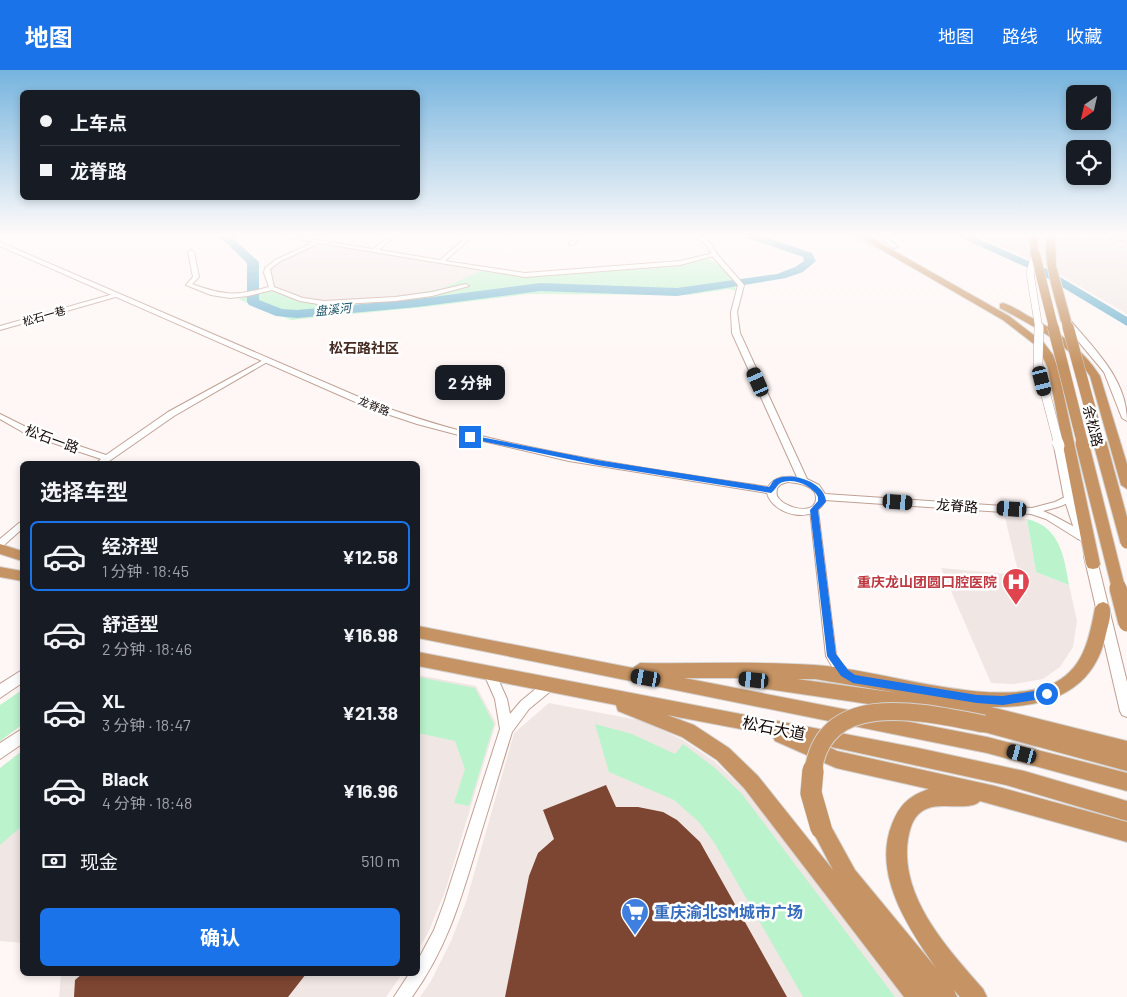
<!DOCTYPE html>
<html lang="zh">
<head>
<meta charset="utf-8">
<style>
	body { margin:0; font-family:Barlow,"Noto Sans SC",sans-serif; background:#20242c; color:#f1f3f6; height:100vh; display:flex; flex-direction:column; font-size:19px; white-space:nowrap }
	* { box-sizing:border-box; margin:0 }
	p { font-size:16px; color:#9ea1a6 }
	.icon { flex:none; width:28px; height:28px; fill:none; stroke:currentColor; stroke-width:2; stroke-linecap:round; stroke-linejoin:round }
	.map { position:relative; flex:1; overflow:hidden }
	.panel { position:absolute; left:20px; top:391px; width:400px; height:515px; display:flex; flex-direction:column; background:#171b24; border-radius:8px; box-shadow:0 2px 8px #0003 }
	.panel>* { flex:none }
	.guide { position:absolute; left:20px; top:20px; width:400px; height:110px; border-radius:8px; box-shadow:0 2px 8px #0003; display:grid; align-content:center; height:110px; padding:0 20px; background:#171b24 }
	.needle { width:32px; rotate:214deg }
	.buttons { position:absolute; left:1066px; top:15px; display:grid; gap:10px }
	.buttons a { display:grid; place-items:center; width:45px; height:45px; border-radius:8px; background:#171b24; box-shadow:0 2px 8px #0003; font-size:25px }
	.end { position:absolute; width:22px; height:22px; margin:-11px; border:6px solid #1a73e8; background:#fff; box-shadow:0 0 0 2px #fff }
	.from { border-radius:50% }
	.bubble { position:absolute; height:35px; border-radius:8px; background:#171b24; box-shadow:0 2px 8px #0003; font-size:16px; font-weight:700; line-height:35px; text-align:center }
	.car { position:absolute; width:15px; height:30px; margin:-15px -8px; border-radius:6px; box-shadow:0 0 4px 1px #0007; background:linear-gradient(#222 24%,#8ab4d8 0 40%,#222 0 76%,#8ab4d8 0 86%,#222 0) }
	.guide b { display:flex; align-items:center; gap:18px; height:48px; font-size:19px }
	.guide b+b { border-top:1px solid #363941 }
	.guide i { width:12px; height:12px; background:#f1f3f6 }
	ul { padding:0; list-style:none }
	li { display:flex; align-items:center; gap:15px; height:70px; margin:0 10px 8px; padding:0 10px; border:2px solid transparent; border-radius:8px }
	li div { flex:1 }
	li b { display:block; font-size:19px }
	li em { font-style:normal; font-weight:700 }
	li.active { border-color:#1a73e8 }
	li>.icon { width:45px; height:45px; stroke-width:1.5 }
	h2 { padding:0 20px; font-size:22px; line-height:60px }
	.pay { display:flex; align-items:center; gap:12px; height:55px; padding:0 20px; font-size:19px }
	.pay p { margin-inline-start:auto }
	.action { display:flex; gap:10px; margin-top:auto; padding:10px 20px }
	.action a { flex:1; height:58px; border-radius:8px; background:#1a73e8; color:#fff; font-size:20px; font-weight:700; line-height:58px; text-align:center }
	header { display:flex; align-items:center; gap:30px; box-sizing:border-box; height:70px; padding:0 25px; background:#1a73e8; color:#fff }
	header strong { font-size:24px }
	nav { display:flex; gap:28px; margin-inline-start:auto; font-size:18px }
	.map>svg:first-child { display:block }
	.built { fill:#f0e7e4 }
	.green { fill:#bbf3cc }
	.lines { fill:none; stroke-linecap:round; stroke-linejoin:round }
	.river { fill:#6cb3cf; fill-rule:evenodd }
	.building { fill:#7d4632 }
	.minor-casing { stroke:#c0a094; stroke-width:2 }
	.tertiary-casing { stroke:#c0a094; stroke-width:2 }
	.secondary-casing { stroke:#c0a094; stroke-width:2 }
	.trunk-casing { stroke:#d5d3d2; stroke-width:2 }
	.minor { fill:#fff; fill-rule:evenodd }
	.tertiary { fill:#fff; fill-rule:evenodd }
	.secondary { fill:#fff; fill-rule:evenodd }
	.trunk { fill:#c69464; fill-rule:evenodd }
	.secondary-bridge-far2-casing { stroke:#c0a094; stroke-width:8; stroke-linecap:butt }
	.secondary-bridge-far1-casing { stroke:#c0a094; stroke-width:10; stroke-linecap:butt }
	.secondary-bridge-casing { stroke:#c0a094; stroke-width:12; stroke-linecap:butt }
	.trunk-bridge-far4-casing { stroke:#d5d3d2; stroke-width:10; stroke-linecap:butt }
	.trunk-bridge-far3-casing { stroke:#d5d3d2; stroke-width:12; stroke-linecap:butt }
	.trunk-bridge-far2-casing { stroke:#d5d3d2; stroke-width:15; stroke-linecap:butt }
	.trunk-bridge-far1-casing { stroke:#d5d3d2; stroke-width:19; stroke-linecap:butt }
	.trunk-bridge-casing { stroke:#d5d3d2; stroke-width:22; stroke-linecap:butt }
	.secondary-bridge-far2 { stroke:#fff; stroke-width:7 }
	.secondary-bridge-far1 { stroke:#fff; stroke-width:9 }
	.secondary-bridge { stroke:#fff; stroke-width:11 }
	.trunk-bridge-far4 { stroke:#c69464; stroke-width:9 }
	.trunk-bridge-far3 { stroke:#c69464; stroke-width:11 }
	.trunk-bridge-far2 { stroke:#c69464; stroke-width:13 }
	.trunk-bridge-far1 { stroke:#c69464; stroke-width:17 }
	.trunk-bridge { stroke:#c69464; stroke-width:21 }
	.route { fill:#1a73e8 }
	.labels { text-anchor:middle; stroke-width:5; stroke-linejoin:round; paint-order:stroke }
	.far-street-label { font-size:11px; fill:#160b07; stroke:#fff }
	.far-water-label { font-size:12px; font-style:italic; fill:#175165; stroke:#fff }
	.far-quarter-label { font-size:14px; font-weight:bold; fill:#452b22; stroke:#fff }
	.street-label { font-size:14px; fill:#160b07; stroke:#fff }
	.health-label { font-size:14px; font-weight:bold; fill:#be3a42; stroke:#fff; text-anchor:end }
	.near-street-label { font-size:16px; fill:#160b07; stroke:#fff }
	.near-shop-label { font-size:16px; font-weight:bold; fill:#366cbe; stroke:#fff; text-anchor:start }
</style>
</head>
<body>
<header>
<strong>地图</strong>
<nav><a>地图</a><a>路线</a><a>收藏</a></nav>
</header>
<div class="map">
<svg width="1127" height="927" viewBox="0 0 1127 927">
	<rect width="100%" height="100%" fill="#fef7f5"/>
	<!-- built -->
	<path class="built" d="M975,165H1127V244L1042,194Z
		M319,174L482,200L443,218L396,227L325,231L304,229L275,218L270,203L271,198L280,191Z
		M1005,448L1027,449L1036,502L1069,515L1077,551L1073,577L1060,597L1043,609L1014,614L991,613L941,498L1019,505Z
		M418,605L476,616L496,653L445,822L428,863L418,880Z
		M549,633L643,651L683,670L714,691L745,720L904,927H420L431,911L451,871L466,832L514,663Z
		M22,732V873L0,871V750Z
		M61,904H402L386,927H59Z"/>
	<!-- green -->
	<path class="green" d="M708,189C719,193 736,210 736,221L729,219L688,225L529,224L425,237L291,250L238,229L275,218L304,229L325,231L396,227L443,218L482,200L516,205L682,194Z
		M1027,449C1060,457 1064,486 1069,515L1036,502Z
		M418,607L475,618L494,654L469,736L454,733L465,699L455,671L418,663Z
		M22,620V655L0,671V635Z
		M595,654L632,664L675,684L683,674L715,698L742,724L895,927H803L715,774L699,752L674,730L609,702Z
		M22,681V756L0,775V698Z"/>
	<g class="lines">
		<!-- river -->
		<path class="river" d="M218,165H229L259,192V230L282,239L297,240L417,229L540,213L677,218L777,204L795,197L804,191L803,187L745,167L744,165H759L812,183L816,191L803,202L786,208L677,226L540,221L417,237L297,248L276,246L249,235L247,232V193Z
			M955,165H969L1045,198L1127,247V256L1037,202Z"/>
	</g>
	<!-- building -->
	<path class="building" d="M606,715L616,737H638L663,742L677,750L700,772L787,927H505L529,806L538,783L554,769L543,740Z
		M82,904H306L288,927H74L75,910Z"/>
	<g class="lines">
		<defs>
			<path id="minor" d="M275,165H286L373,179L391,165H396L379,180L440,190L469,165H474L445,191L525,203L680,191L714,183L717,185L680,195L525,207L319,173L279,192L270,199L274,217L303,228L324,231L395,227L432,222L466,214L469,216L432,226L395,231L324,235L300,231L272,220L248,226L230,228L211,225L186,215L193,207L188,182L191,180L194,182L199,207L192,214C225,226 236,226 269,217L264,203L265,198L275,190L314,172Z
				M577,165H582L573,175H569V173Z
				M1085,165H1099L1127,169V171Z
				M117,223L120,225L119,226L0,260V256Z
				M267,288L269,289V291L174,346L105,394H95L101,389L26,364L0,349V344L32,360L106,385L168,342Z
				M814,437L818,440L836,585L842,594L852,605L851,608C839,611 831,595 826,586L810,440Z
				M22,452V459L3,476L0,477V469L19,453Z"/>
			<path id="tertiary" d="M693,165H700L711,173L717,184L744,215L737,242L740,263L807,409L819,415L825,424L1032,438L1055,432L1069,425L1074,428C1066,436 1054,438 1043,441L1052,445L1086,463L1087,466L1086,469H1078L1046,449L1031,444L825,430C816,455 773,446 767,423L569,391L470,368L417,354L369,338L0,176V172L2,173L375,334C407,345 440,356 473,364C570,388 669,402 768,417C775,406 786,406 797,407L732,263L731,242L738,215L712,186L707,175ZM788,412C797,413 817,415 816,429C816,431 815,434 813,436C804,443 782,436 777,426C776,423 777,420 777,418L781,414Z
				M490,599L494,600L507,629L510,644L521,631L544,612L548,611L552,612L554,616L552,620L529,639L512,662C500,700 489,738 477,776C460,832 447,878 412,927H394L409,904H418V890L434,860L444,833L500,659L495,629L484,604L486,600Z"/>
			<path id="secondary" d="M851,165H859L878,175L873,176Z
				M876,165H883L898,177L893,178Z
				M1063,249H1069C1094,279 1127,309 1127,351L1122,348L1104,302L1063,253Z
				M1059,373L1064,376L1074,428L1089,468L1083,472L1077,468L1064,428L1054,376Z
				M1090,482L1094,483L1096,486L1127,612V647L1122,645L1120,641L1084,486L1086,483Z
				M22,600V613L0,628V614Z
				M22,659V674L0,689V673Z"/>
			<path id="trunk" d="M856,165H866L1009,246L1044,273L1053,285L1058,298L1100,494L1098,498L1093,499L1088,498L1086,494L1048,298L1038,277L1003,250Z
				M1029,165H1037L1038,185L1031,183Z
				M1047,165H1055L1056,196L1071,251L1066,254L1061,251C1054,223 1043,194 1047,165Z
				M1003,233C1012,236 1020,241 1028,246C1057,261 1082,278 1100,306L1127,394V419L1121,415L1090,306C1069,273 1033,256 1000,238V234Z
				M0,474L22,481V491L0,484Z
				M0,497L22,501V511L0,507Z
				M1103,532L1108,534C1113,542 1108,555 1106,564C1094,623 1046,638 991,637L1127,671V701L984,662L978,660L975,654L977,650L747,616L741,614L739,608H684L987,667L1127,703V721L987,683L418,568V556L633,598L640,593C698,594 757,591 814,595C881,599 988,639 1050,615C1083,601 1089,570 1095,538L1098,534ZM797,609H815L898,623Z
				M418,582L918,678L1024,701L1127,731V751L1006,715L827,676L837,681L995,716L1127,752V772L980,731C968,743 937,729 921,742C912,749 910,759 908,769C899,827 948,879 983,919L987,927H960L954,920L957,927H904L744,718L717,690L682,667L618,641L616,635L418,596ZM667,645L772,665L775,671L836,698L929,719C909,726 900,734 892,754C872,804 908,858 936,898L855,800L828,751L821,748L814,751L811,758L833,800L758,706L729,678L694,655Z"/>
		</defs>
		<!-- minor casing -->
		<use href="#minor" class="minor-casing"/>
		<!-- tertiary casing -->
		<use href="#tertiary" class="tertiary-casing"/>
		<!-- secondary casing -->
		<use href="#secondary" class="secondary-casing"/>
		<!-- trunk casing -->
		<use href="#trunk" class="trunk-casing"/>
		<!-- minor -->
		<use href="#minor" class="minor"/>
		<!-- tertiary -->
		<use href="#tertiary" class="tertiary"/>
		<!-- secondary -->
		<use href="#secondary" class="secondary"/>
		<!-- trunk -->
		<use href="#trunk" class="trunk"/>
		<defs>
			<path id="secondary-bridge-far2" d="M1035,183L1030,203L1039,259"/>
			<path id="secondary-bridge-far1" d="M1039,257L1038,295L1059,375"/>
			<path id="secondary-bridge" d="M1058,373L1059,376"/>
			<path id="trunk-bridge-far4" d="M1035,183L1054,259
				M1066,251L1068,259"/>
			<path id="trunk-bridge-far3" d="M1053,257L1083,375
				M1068,257L1100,375"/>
			<path id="trunk-bridge-far2" d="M1082,373L1119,520
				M1100,373L1127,472"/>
			<path id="trunk-bridge-far1" d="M1118,518L1127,553
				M813,701C825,617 926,643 984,654"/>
			<path id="trunk-bridge" d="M813,700L811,723L821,758"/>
		</defs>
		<!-- secondary-bridge-far2 casing -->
		<use href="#secondary-bridge-far2" class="secondary-bridge-far2-casing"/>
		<!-- secondary-bridge-far1 casing -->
		<use href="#secondary-bridge-far1" class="secondary-bridge-far1-casing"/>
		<!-- secondary-bridge casing -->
		<use href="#secondary-bridge" class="secondary-bridge-casing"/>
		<!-- trunk-bridge-far4 casing -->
		<use href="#trunk-bridge-far4" class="trunk-bridge-far4-casing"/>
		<!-- trunk-bridge-far3 casing -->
		<use href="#trunk-bridge-far3" class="trunk-bridge-far3-casing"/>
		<!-- trunk-bridge-far2 casing -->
		<use href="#trunk-bridge-far2" class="trunk-bridge-far2-casing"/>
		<!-- trunk-bridge-far1 casing -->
		<use href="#trunk-bridge-far1" class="trunk-bridge-far1-casing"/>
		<!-- trunk-bridge casing -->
		<use href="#trunk-bridge" class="trunk-bridge-casing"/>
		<!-- secondary-bridge-far2 -->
		<use href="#secondary-bridge-far2" class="secondary-bridge-far2"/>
		<!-- secondary-bridge-far1 -->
		<use href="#secondary-bridge-far1" class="secondary-bridge-far1"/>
		<!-- secondary-bridge -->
		<use href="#secondary-bridge" class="secondary-bridge"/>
		<!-- trunk-bridge-far4 -->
		<use href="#trunk-bridge-far4" class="trunk-bridge-far4"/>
		<!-- trunk-bridge-far3 -->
		<use href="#trunk-bridge-far3" class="trunk-bridge-far3"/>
		<!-- trunk-bridge-far2 -->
		<use href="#trunk-bridge-far2" class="trunk-bridge-far2"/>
		<!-- trunk-bridge-far1 -->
		<use href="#trunk-bridge-far1" class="trunk-bridge-far1"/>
		<!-- trunk-bridge -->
		<use href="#trunk-bridge" class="trunk-bridge"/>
	</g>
	<!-- sky -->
	<linearGradient id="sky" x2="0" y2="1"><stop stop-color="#76b4de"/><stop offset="0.56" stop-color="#fffbfa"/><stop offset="1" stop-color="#fffbfa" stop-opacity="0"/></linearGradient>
	<rect width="1127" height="295" fill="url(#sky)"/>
	<!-- route -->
	<path class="route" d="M470,365L597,390L769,417C771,415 772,412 774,410C790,400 826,412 826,432L818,440L836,584L848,600L855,605L977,625L1003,626L1047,619L1052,624L1047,628L1003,635L977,633L853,613L841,606L827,586L810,440L818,431V427C813,416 791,406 779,414C776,417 775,420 771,423L597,395L467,368L466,367Z"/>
	<!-- icons -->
	<defs>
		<symbol id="hospital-pin" viewBox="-11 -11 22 30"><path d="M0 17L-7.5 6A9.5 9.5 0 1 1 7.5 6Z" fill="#e0444e" stroke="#fff"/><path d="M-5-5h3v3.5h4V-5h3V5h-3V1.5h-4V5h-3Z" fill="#fff"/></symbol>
		<symbol id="supermarket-pin" viewBox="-11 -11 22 30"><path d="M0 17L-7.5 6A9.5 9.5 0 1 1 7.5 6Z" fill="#3f7fe0" stroke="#fff"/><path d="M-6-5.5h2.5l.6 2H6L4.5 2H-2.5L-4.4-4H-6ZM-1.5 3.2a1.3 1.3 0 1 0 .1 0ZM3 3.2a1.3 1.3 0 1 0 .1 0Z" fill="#fff"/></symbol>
	</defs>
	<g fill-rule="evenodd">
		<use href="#hospital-pin" x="1000" y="496" width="32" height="43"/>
		<use href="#supermarket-pin" x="619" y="826" width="32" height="43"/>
	</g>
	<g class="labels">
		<!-- far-street labels -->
		<g class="far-street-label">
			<text transform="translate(44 246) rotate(-16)" y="4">松石一巷</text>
			<text transform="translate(374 336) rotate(22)" y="4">龙脊路</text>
		</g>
		<!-- far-water labels -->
		<g class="far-water-label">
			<text transform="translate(333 240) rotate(-6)" y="4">盘溪河</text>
		</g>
		<!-- far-quarter labels -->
		<g class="far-quarter-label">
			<text x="364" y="283">松石路社区</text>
		</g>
		<!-- street labels -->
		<g class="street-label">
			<text transform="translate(1093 356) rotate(76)" y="5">余松路</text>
			<text transform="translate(52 369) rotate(20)" y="5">松石一路</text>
			<text transform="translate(957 436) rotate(4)" y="5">龙脊路</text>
		</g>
		<!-- health labels -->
		<g class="health-label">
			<text x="997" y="517">重庆龙山团圆口腔医院</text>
		</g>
		<!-- near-street labels -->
		<g class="near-street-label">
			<text transform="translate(774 658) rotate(11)" y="6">松石大道</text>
		</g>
		<!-- near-shop labels -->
		<g class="near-shop-label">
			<text x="654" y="848">重庆渝北SM城市广场</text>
		</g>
	</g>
</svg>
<div class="buttons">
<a><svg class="needle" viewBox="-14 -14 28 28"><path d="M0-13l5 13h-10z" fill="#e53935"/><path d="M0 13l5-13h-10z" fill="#9ea1a6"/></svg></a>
<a><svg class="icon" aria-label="locate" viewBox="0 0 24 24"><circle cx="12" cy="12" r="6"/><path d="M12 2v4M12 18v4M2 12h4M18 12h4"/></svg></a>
</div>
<i class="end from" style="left:1047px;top:624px"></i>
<i class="end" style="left:470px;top:367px"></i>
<div class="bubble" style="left:435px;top:295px;width:70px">2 分钟</div>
<i class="car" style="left:1042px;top:311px;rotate:166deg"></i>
<i class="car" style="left:758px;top:312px;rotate:336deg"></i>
<i class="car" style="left:898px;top:432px;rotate:94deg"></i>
<i class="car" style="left:1012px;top:439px;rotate:274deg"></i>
<i class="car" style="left:646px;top:608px;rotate:280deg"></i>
<i class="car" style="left:754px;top:610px;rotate:276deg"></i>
<i class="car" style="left:1022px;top:684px;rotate:285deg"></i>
<div class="guide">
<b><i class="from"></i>上车点</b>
<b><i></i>龙脊路</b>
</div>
<section class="panel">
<h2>选择车型</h2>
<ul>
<li class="active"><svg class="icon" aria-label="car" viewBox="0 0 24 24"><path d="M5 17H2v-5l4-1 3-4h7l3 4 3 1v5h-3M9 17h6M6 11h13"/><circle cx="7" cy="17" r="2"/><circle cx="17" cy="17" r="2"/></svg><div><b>经济型</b><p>1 分钟 · 18:45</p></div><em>¥12.58</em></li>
<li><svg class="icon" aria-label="car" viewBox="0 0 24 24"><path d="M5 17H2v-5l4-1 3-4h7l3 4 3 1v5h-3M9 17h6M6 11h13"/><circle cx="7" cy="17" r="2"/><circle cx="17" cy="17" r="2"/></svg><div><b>舒适型</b><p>2 分钟 · 18:46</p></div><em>¥16.98</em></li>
<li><svg class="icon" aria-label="car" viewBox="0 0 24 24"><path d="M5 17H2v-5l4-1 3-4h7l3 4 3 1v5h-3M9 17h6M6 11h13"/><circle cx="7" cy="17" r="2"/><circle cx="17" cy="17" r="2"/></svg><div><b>XL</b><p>3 分钟 · 18:47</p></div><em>¥21.38</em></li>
<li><svg class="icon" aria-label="car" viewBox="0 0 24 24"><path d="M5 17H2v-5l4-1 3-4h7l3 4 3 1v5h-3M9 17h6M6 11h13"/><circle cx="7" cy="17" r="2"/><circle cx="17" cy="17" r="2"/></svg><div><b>Black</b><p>4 分钟 · 18:48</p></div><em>¥16.96</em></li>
</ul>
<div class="pay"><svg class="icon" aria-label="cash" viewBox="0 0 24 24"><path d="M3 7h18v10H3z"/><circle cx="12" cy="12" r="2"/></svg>现金<p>510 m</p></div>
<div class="action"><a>确认</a></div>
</section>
</div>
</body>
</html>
